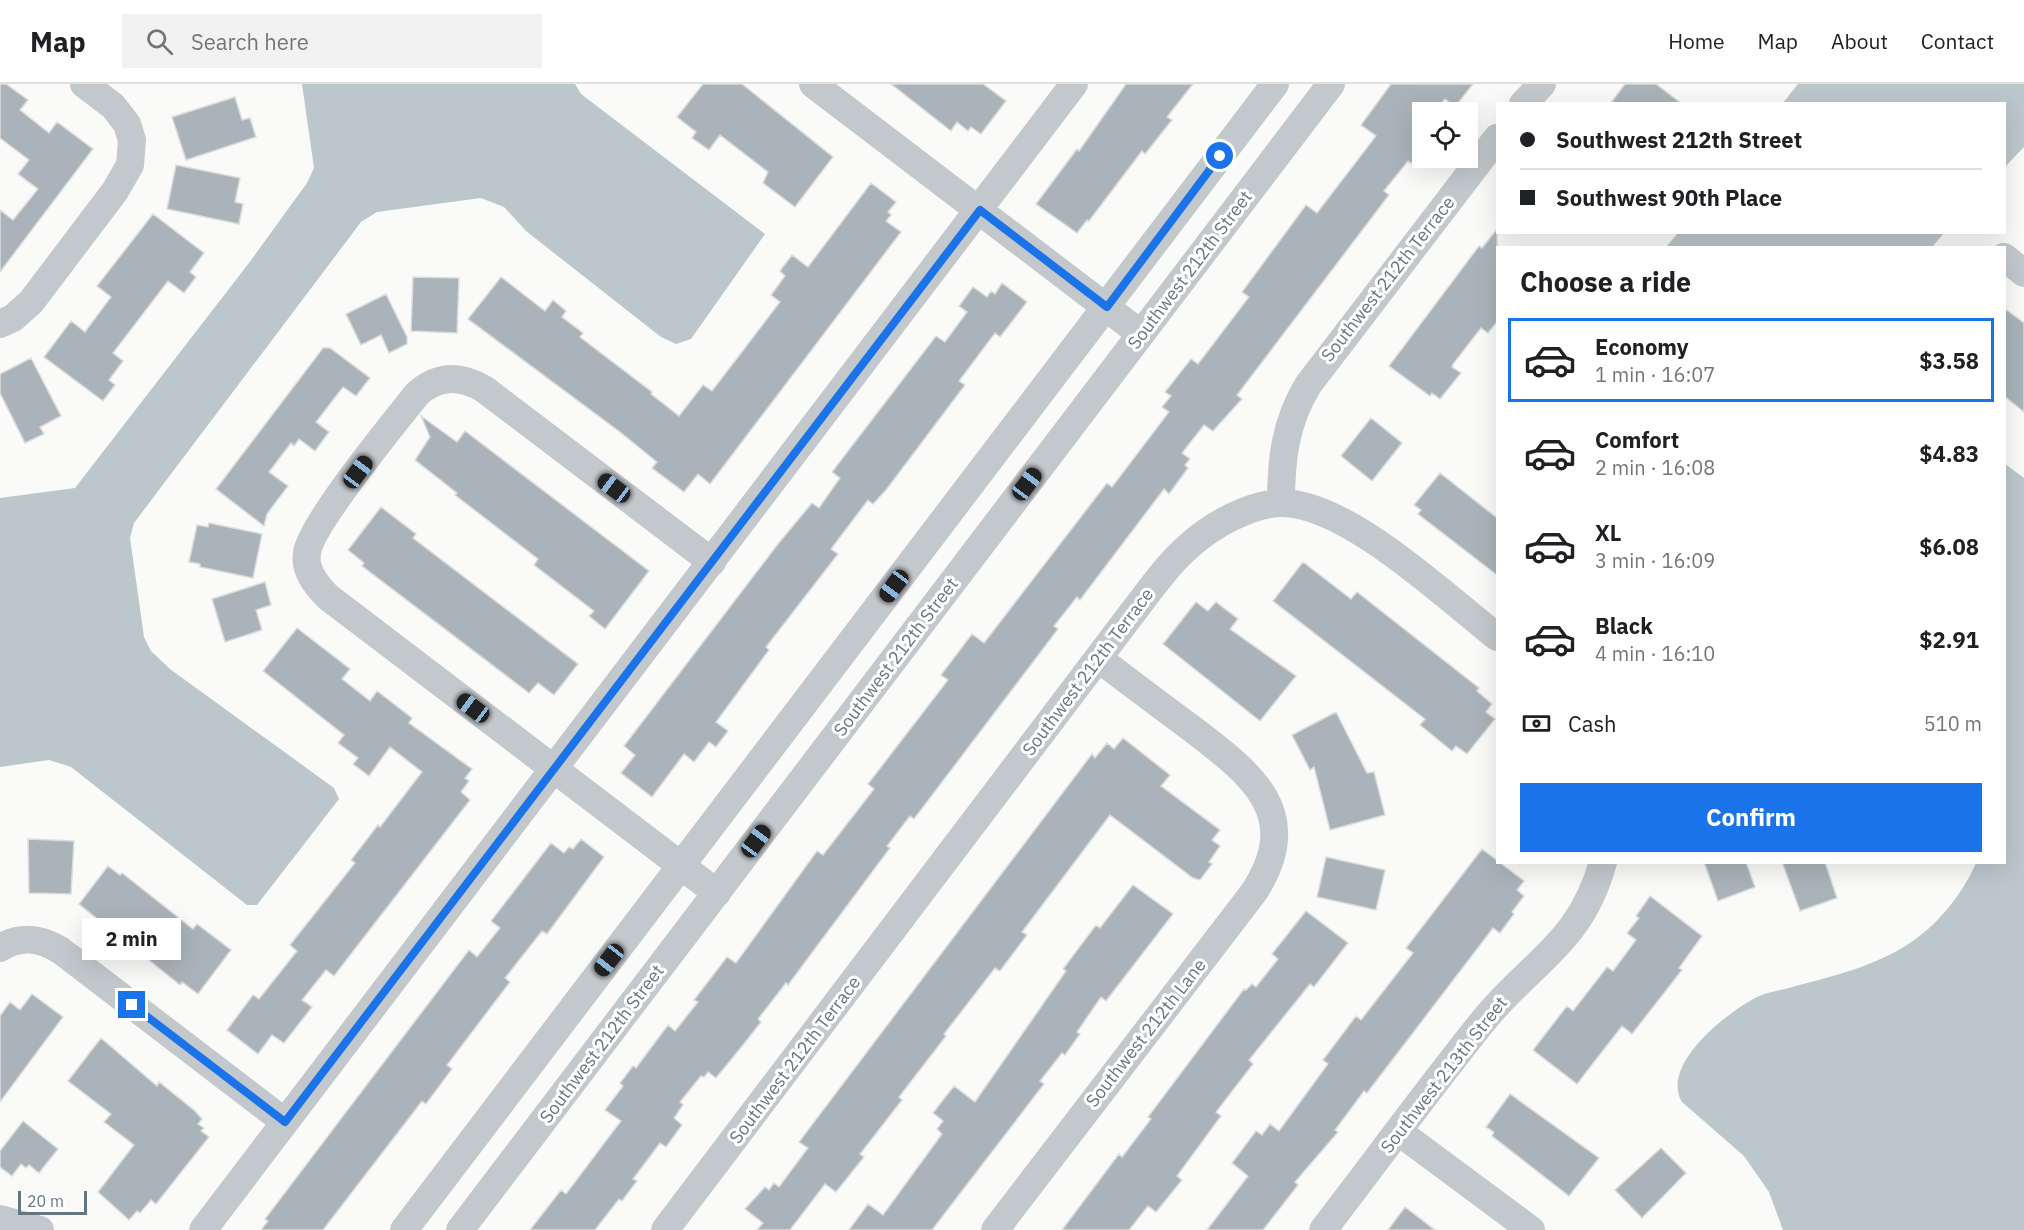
<!DOCTYPE html>
<html lang="en">
<head>
<meta charset="utf-8">
<style>
	body { margin:0; font-family:"IBM Plex Sans",sans-serif; background:#f2f2f2; color:#202124; height:100vh; display:flex; flex-direction:column; font-size:22px; white-space:nowrap }
	* { box-sizing:border-box; margin:0 }
	p { font-size:20px; color:#757577 }
	.icon { flex:none; width:33px; height:33px; fill:none; stroke:currentColor; stroke-width:2; stroke-linecap:round; stroke-linejoin:round }
	.map { position:relative; flex:1; overflow:hidden }
	.sheet { position:absolute; left:1496px; top:162px; width:510px; height:618px; display:flex; flex-direction:column; background:#fff; border-radius:0px; box-shadow:0 6px 24px #0002 }
	.sheet>* { flex:none }
	.banner { position:absolute; left:1496px; top:18px; width:510px; height:132px; border-radius:0px; box-shadow:0 6px 24px #0002; display:grid; align-content:center; height:132px; padding:0 24px; background:#fff }
	.fabs { position:absolute; left:1412px; top:18px; display:grid; gap:12px }
	.fabs a { display:grid; place-items:center; width:66px; height:66px; border-radius:0px; background:#fff; box-shadow:0 6px 24px #0002; font-size:30px }
	.scale { position:absolute; left:18px; bottom:15px; width:69px; box-sizing:border-box; padding-left:6px; border:3px solid #657683; border-top:0; font-size:16px; line-height:21px; white-space:nowrap; color:#657683; -webkit-text-stroke:4px #fff; paint-order:stroke }
	.end { position:absolute; width:27px; height:27px; margin:-14px; border:8px solid #1a73e8; background:#fff; box-shadow:0 0 0 3px #fff }
	.from { border-radius:50% }
	.bubble { position:absolute; height:42px; border-radius:0px; background:#fff; box-shadow:0 6px 24px #0002; font-size:20px; font-weight:700; line-height:42px; text-align:center }
	.car { position:absolute; width:18px; height:36px; margin:-18px -9px; border-radius:8px; box-shadow:0 0 4px 2px #0007; background:linear-gradient(#222 24%,#8ab4d8 0 40%,#222 0 76%,#8ab4d8 0 86%,#222 0) }
	.banner b { display:flex; align-items:center; gap:21px; height:57px; font-size:22px }
	.banner b+b { border-top:2px solid #e0e0e0 }
	.banner i { width:15px; height:15px; background:#202124 }
	ul { padding:0; list-style:none }
	li { display:flex; align-items:center; gap:18px; height:84px; margin:0 12px 9px; padding:0 12px; border:3px solid transparent; border-radius:0px }
	li div { flex:1 }
	li b { display:block; font-size:22px }
	li em { font-style:normal; font-weight:700 }
	li.active { border-color:#1a73e8 }
	li>.icon { width:54px; height:54px; stroke-width:1.5 }
	h2 { padding:0 24px; font-size:27px; line-height:72px }
	.pay { display:flex; align-items:center; gap:15px; height:66px; padding:0 24px; font-size:22px }
	.pay p { margin-inline-start:auto }
	.cta { display:flex; gap:12px; margin-top:auto; padding:12px 24px }
	.cta a { flex:1; height:69px; border-radius:0px; background:#1a73e8; color:#fff; font-size:24px; font-weight:700; line-height:69px; text-align:center }
	header { display:flex; align-items:center; gap:36px; box-sizing:border-box; height:84px; padding:0 30px; background:#fff; border-bottom:2px solid #e0e0e0 }
	header strong { font-size:28px }
	nav { display:flex; gap:33px; margin-inline-start:auto; font-size:21px }
	.search { width:420px; height:54px; background:#f2f2f2; display:flex; align-items:center; gap:15px; box-sizing:border-box; padding:0 21px; border-radius:0px; color:#757577; font-size:22px }
	.map>svg:first-child { display:block }
	.water { fill:#bbc7cb }
	.building { fill:#aab3b9; stroke:#dcdcda; stroke-width:1.5 }
	.lines { fill:none; stroke-linecap:round; stroke-linejoin:round }
	.minor { stroke:#c3c8cc; stroke-width:28 }
	.route { stroke:#1a73e8; stroke-width:8 }
	.labels { text-anchor:middle; stroke-width:6; stroke-linejoin:round; paint-order:stroke }
	.street-label { font-size:18px; fill:#657683; stroke:#fff }
</style>
</head>
<body>
<header>
<strong>Map</strong>
<div class="search"><svg class="icon" aria-label="search" viewBox="0 0 24 24"><circle cx="10" cy="10" r="6"/><path d="M15 15l6 6"/></svg>Search here</div>
<nav><a>Home</a><a>Map</a><a>About</a><a>Contact</a></nav>
</header>
<div class="map">
<svg width="2024" height="1146" viewBox="0 0 2024 1146">
	<rect width="100%" height="100%" fill="#fafaf8"/>
	<!-- water -->
	<path class="water" d="M302,0H575L581,10L765,150L691,255L676,260L661,253L526,147L504,123L481,114L377,128L361,138L134,439L130,454L144,553L151,567L170,585L334,704L339,715L257,821H247L71,683L49,676L0,683V414L75,404L249,179L307,99L314,84Z
		M1798,0H2024V63L2004,84V20L1783,19Z
		M1678,149V148L1944,149L1932,163H1666Z
		M2004,379L2024,394V1146H1783L1769,1108L1744,1072L1682,1018C1660,981 1726,929 1757,913C1768,908 1783,906 1796,902C1834,892 1874,882 1907,861C1937,842 1962,811 1976,779L2004,778Z"/>
	<!-- building -->
	<path class="building" d="M0,0H6L28,16L20,26L49,49L57,38L93,65L0,188V126L13,136L38,105L18,90L29,76L0,54Z
		M703,0H742L833,73L795,123L763,99L768,88L720,51L709,66L692,54L696,48L677,33Z
		M891,0H983L1006,17L981,50L971,43L968,47L957,38L951,47Z
		M1126,0H1193L1167,33L1172,36L1145,70L1142,67L1089,137L1087,136L1077,149L1036,120L1077,65L1079,67Z
		M1391,0H1473L1455,23L1445,15L1434,28H1422V68L1413,80L1408,77L1384,107L1389,111L1237,311L1242,315L1213,347L1204,341L1182,369L1190,375L1185,381L1188,384L1169,410L1164,405L1080,516L1077,513L1054,542L1058,545L914,735L910,732L887,762L890,764L788,901L786,899L758,935L761,938L747,956L716,994L708,988L704,993L701,992L680,1018L683,1021L674,1034L682,1041L666,1063L660,1059L633,1095L637,1097L622,1117L619,1115L595,1146H530L561,1106L566,1110L621,1037L605,1026L623,1002L620,999L633,982L636,984L668,941L675,947L698,918L694,916L727,873L736,879L817,767L823,771L874,705L868,700L948,596L941,591L972,550L984,559L1107,399L1112,403L1169,328L1162,323L1171,312L1165,308L1191,275L1198,280L1249,213L1242,208L1306,121L1317,129L1376,52L1361,41Z
		M1625,0H1656L1682,20H1610Z
		M235,13L242,36L250,34L256,53L186,76L172,33Z
		M176,81L240,94L235,118L243,120L239,140L167,125Z
		M871,99L896,118L888,128L891,131L886,137L901,148L710,400L698,390L684,408L652,384L657,378L620,348L468,235L501,193L545,227L553,216L566,227L562,233L583,249L580,253L652,308L651,310L679,332L703,301L712,307L780,218L771,211L785,192L780,187L792,171L808,183Z
		M153,130L204,169L190,188L196,193L184,209L168,197L113,269L123,277L109,296L115,301L103,317L44,273L71,237L85,248L111,213L97,202Z
		M1497,145V238L1488,249L1481,244L1453,280L1452,283L1461,289L1440,315L1432,309L1430,312L1389,282L1479,162L1482,164Z
		M413,193L459,194L457,249L411,247Z
		M1002,199L1027,218L1000,253L995,249L959,297L965,301L886,406L873,420L868,416L831,465L838,470L766,563L769,566L716,638L728,647L716,663L709,658L694,678L684,670L652,713L621,689L635,671L624,662L778,460L812,419L819,424L840,394L832,388L936,252L945,258L967,228L959,222L973,203L987,213L991,207L995,210Z
		M386,210L407,253V260L389,269L381,251L361,261L346,230Z
		M2004,224L2024,239V328L2004,312Z
		M323,264H330L370,294L356,312L343,303L316,338L329,348L315,367L299,355L294,362L291,359L269,388L288,402L267,430L264,442L216,405Z
		M31,274L61,332L40,343L44,350L25,359L0,309V290Z
		M421,332L457,358L465,347L649,487L605,545L589,532L594,527L534,481L538,475L455,411L457,409L415,376L430,353Z
		M1371,334L1402,359L1372,397L1341,372Z
		M1440,389L1497,434V491L1418,430L1421,426L1414,421Z
		M381,423L416,450L413,454L578,580L554,611L538,599L529,609L362,482L364,479L348,466Z
		M209,439L262,450L253,494L200,483V480L189,478L197,441L208,443Z
		M1303,478L1351,515L1357,508L1479,604L1477,607L1492,620L1486,628L1495,635L1467,670L1456,662L1452,667L1420,641L1425,635L1273,517Z
		M265,498L271,521L256,526L262,546L225,558L212,515Z
		M1196,518L1208,527L1216,518L1238,535L1230,545L1296,592L1260,637L1163,560Z
		M297,544L350,585L342,595L370,617L377,607L412,634L409,639L472,685L465,694L469,697L461,708L470,716L334,892L326,886L302,916L312,923L284,959L272,951L258,970L227,946L253,911L259,915L297,867L290,861L355,779L351,776L378,741L380,743L422,688L390,663L369,692L353,680L358,674L338,659L344,651L263,587Z
		M1336,628L1367,689L1374,688L1385,731L1330,746L1314,683L1310,686L1292,651Z
		M1123,654L1170,691L1161,702L1220,746L1212,756L1220,762L1209,778L1212,780L1200,796L1193,794L1110,731L1022,848L1027,851L1000,887L995,884L944,950L946,952L899,1013L902,1016L860,1070L864,1073L836,1108L825,1100L790,1146H757L763,1139L745,1125L765,1103L769,1106L774,1099L779,1103L808,1064L799,1058L1092,670L1095,674L1107,659L1114,665Z
		M28,755L74,757L71,810L29,809Z
		M581,755L604,773L547,850L542,847L505,894L510,898L447,981L452,985L426,1020L422,1017L323,1146H261L268,1137L265,1135L469,866L477,873L500,844L491,837L551,759L564,769L569,763L573,765Z
		M1482,765L1524,797L1517,806L1524,812L1512,828L1514,830L1500,849L1493,844L1367,1009L1364,1007L1335,1046L1338,1048L1295,1098L1298,1101L1263,1146H1207L1248,1092L1232,1079L1256,1047L1262,1051L1270,1040L1279,1047L1328,980L1323,976L1356,932L1361,936L1413,869L1406,864Z
		M1326,773L1385,786L1376,826L1317,813Z
		M1704,778H1746L1755,803L1718,817Z
		M1782,778H1825L1837,814L1800,827Z
		M108,782L120,791L122,789L193,845L197,840L231,866L198,910L182,898L180,901L79,820Z
		M1133,801L1173,830L1106,917L1101,913L1077,948L1080,950L1065,971L1062,969L1040,997L1044,1000L932,1146H849L868,1120L883,1131L942,1050L937,1045L943,1037L933,1029L954,1002L975,1018L1066,887L1063,885L1096,841L1100,844Z
		M1650,812L1702,852L1679,884L1682,886L1632,950L1622,942L1577,1000L1533,966L1567,922L1573,927L1607,883L1613,887L1636,856L1627,849L1639,834L1636,832Z
		M1306,827L1348,859L1314,903L1310,900L1249,976L1253,980L1216,1028L1221,1032L1177,1092L1182,1096L1156,1128L1148,1122L1129,1146H1062L1119,1070L1122,1073L1151,1035L1148,1033L1244,905L1246,906L1252,900L1256,903L1278,875L1272,870Z
		M32,910L63,933L0,1018V932L10,918L20,926Z
		M101,954L157,1002L159,998L195,1027L202,1035L198,1040L204,1044L201,1047L209,1053L156,1120L151,1116L140,1129L137,1127L129,1136L98,1108L134,1061L104,1038L111,1030L68,997Z
		M1510,1010L1599,1074L1569,1112L1492,1052L1494,1048L1486,1043Z
		M23,1037L58,1065L39,1089L29,1081L26,1084L21,1080L12,1092L0,1083V1067Z
		M1661,1064L1686,1089L1642,1134L1615,1106Z
		M1405,1123L1435,1146H1388Z"/>
	<g class="lines">
		<!-- minor -->
		<path class="minor" d="M813,0L1141,250
			M1523,20L1542,0
			M2004,173L2024,189
			M0,240L13,234L31,218L115,107L130,81L132,56L127,40L113,22L84,0
			M1281,419C1281,376 1285,339 1308,301L1497,54
			M712,478L484,305C460,291 438,291 417,310C395,338 310,441 307,469C304,486 316,501 328,513L717,809
			M0,864C21,851 40,854 60,866L285,1038
			M1399,1048L1531,1146
			M0,1135L40,1146
			M203,1146L1074,0
			M404,1146L1275,0
			M460,1146L1331,0
			M665,1146L1133,528C1150,506 1167,481 1189,462C1212,441 1251,419 1283,419C1348,420 1446,513 1497,553
			M995,1146L1254,808C1305,729 1251,690 1191,644C1160,621 1129,598 1098,574
			M1323,1146C1377,1076 1429,1004 1484,936C1532,877 1581,859 1603,778"/>
	</g>
	<g class="lines">
		<!-- route -->
		<path class="route" d="M132,921L285,1038L980,126L1107,223L1220,72"/>
	</g>
	<g class="labels">
		<!-- street labels -->
		<g class="street-label">
			<text transform="translate(1190 186) rotate(-53)" y="6">Southwest 212th Street</text>
			<text transform="translate(1388 195) rotate(-52)" y="6">Southwest 212th Terrace</text>
			<text transform="translate(896 573) rotate(-53)" y="6">Southwest 212th Street</text>
			<text transform="translate(1088 588) rotate(-53)" y="6">Southwest 212th Terrace</text>
			<text transform="translate(1146 949) rotate(-52)" y="6">Southwest 212th Lane</text>
			<text transform="translate(602 960) rotate(-53)" y="6">Southwest 212th Street</text>
			<text transform="translate(795 976) rotate(-53)" y="6">Southwest 212th Terrace</text>
			<text transform="translate(1444 991) rotate(-52)" y="6">Southwest 213th Street</text>
		</g>
	</g>
</svg>
<div class="fabs">
<a><svg class="icon" aria-label="locate" viewBox="0 0 24 24"><circle cx="12" cy="12" r="6"/><path d="M12 2v4M12 18v4M2 12h4M18 12h4"/></svg></a>
</div>
<div class="scale">20 m</div>
<i class="end from" style="left:1220px;top:72px"></i>
<i class="end" style="left:132px;top:921px"></i>
<div class="bubble" style="left:82px;top:834px;width:99px">2 min</div>
<i class="car" style="left:358px;top:388px;rotate:37deg"></i>
<i class="car" style="left:1027px;top:400px;rotate:37deg"></i>
<i class="car" style="left:614px;top:404px;rotate:307deg"></i>
<i class="car" style="left:894px;top:502px;rotate:217deg"></i>
<i class="car" style="left:473px;top:624px;rotate:307deg"></i>
<i class="car" style="left:756px;top:757px;rotate:37deg"></i>
<i class="car" style="left:609px;top:876px;rotate:218deg"></i>
<div class="banner">
<b><i class="from"></i>Southwest 212th Street</b>
<b><i></i>Southwest 90th Place</b>
</div>
<section class="sheet">
<h2>Choose a ride</h2>
<ul>
<li class="active"><svg class="icon" aria-label="car" viewBox="0 0 24 24"><path d="M5 17H2v-5l4-1 3-4h7l3 4 3 1v5h-3M9 17h6M6 11h13"/><circle cx="7" cy="17" r="2"/><circle cx="17" cy="17" r="2"/></svg><div><b>Economy</b><p>1 min · 16:07</p></div><em>$3.58</em></li>
<li><svg class="icon" aria-label="car" viewBox="0 0 24 24"><path d="M5 17H2v-5l4-1 3-4h7l3 4 3 1v5h-3M9 17h6M6 11h13"/><circle cx="7" cy="17" r="2"/><circle cx="17" cy="17" r="2"/></svg><div><b>Comfort</b><p>2 min · 16:08</p></div><em>$4.83</em></li>
<li><svg class="icon" aria-label="car" viewBox="0 0 24 24"><path d="M5 17H2v-5l4-1 3-4h7l3 4 3 1v5h-3M9 17h6M6 11h13"/><circle cx="7" cy="17" r="2"/><circle cx="17" cy="17" r="2"/></svg><div><b>XL</b><p>3 min · 16:09</p></div><em>$6.08</em></li>
<li><svg class="icon" aria-label="car" viewBox="0 0 24 24"><path d="M5 17H2v-5l4-1 3-4h7l3 4 3 1v5h-3M9 17h6M6 11h13"/><circle cx="7" cy="17" r="2"/><circle cx="17" cy="17" r="2"/></svg><div><b>Black</b><p>4 min · 16:10</p></div><em>$2.91</em></li>
</ul>
<div class="pay"><svg class="icon" aria-label="cash" viewBox="0 0 24 24"><path d="M3 7h18v10H3z"/><circle cx="12" cy="12" r="2"/></svg>Cash<p>510 m</p></div>
<div class="cta"><a>Confirm</a></div>
</section>
</div>
</body>
</html>
